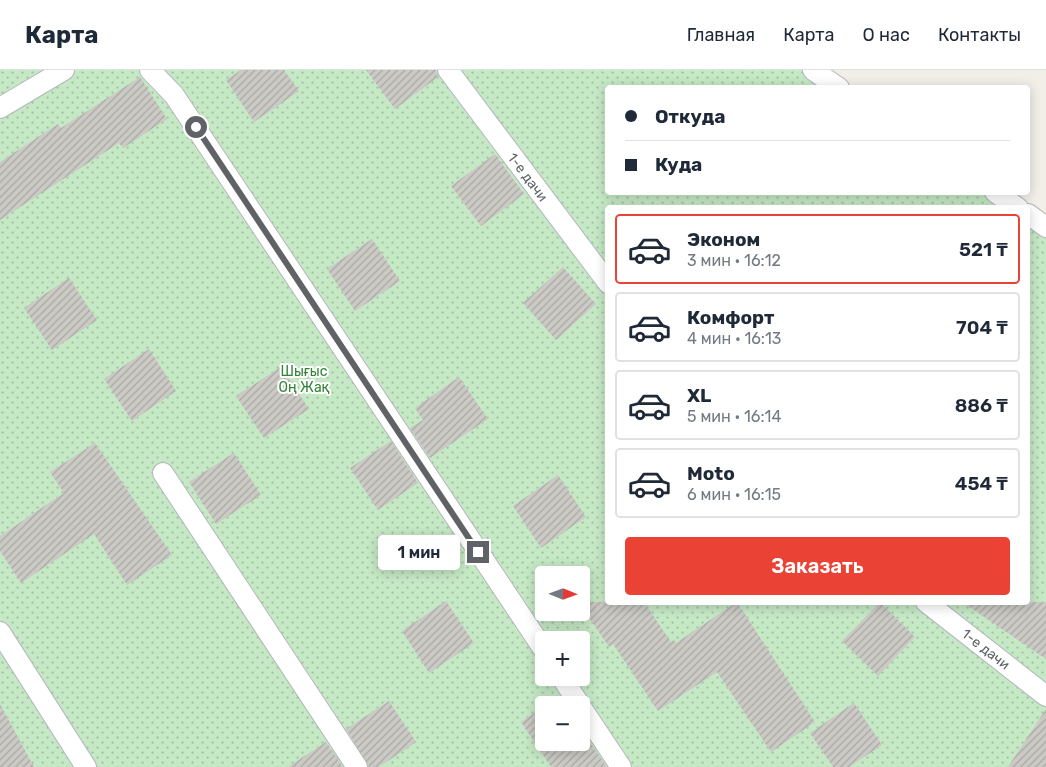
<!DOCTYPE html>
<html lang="ru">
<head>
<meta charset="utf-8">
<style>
	body { margin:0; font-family:Rubik,sans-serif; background:#f2f2f3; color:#1f2937; height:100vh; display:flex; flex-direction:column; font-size:19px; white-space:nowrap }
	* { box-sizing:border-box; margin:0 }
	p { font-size:16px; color:#747a83 }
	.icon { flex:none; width:28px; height:28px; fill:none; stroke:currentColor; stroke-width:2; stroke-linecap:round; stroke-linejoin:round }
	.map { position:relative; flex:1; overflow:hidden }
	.sheet { position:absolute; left:605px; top:135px; width:425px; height:400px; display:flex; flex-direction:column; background:#fff; border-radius:5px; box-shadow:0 2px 12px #0003 }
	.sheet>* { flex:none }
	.banner { position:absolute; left:605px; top:15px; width:425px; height:110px; border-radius:5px; box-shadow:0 2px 12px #0003; display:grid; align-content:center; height:110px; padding:0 20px; background:#fff }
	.needle { width:32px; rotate:91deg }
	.controls { position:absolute; left:535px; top:496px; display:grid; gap:10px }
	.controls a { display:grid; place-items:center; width:55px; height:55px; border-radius:5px; background:#fff; box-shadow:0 2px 12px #0003; font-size:25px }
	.end { position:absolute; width:22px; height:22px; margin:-11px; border:6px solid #5f6368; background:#fff; box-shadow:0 0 0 2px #fff }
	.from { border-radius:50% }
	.bubble { position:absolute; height:35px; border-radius:5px; background:#fff; box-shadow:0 2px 12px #0003; font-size:16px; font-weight:600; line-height:35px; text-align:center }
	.banner b { display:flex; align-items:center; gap:18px; height:48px; font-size:19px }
	.banner b+b { border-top:1px solid #e0e1e3 }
	.banner i { width:12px; height:12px; background:#1f2937 }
	ul { padding:9px 0 0; list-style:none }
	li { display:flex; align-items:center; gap:15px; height:70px; margin:0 10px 8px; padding:0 10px; border:2px solid #e0e1e3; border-radius:5px }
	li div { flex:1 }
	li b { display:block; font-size:19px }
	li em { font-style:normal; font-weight:600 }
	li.on { border-color:#ea4335 }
	li>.icon { width:45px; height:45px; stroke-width:1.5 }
	.action { display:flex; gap:10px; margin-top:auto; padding:10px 20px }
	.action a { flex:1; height:58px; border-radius:5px; background:#ea4335; color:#fff; font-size:20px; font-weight:600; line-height:58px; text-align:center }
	header { display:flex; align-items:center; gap:30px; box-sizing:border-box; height:70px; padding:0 25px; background:#fff; border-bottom:1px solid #e0e1e3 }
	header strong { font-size:24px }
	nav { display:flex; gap:28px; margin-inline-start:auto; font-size:18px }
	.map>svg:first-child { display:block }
	.grass { fill:url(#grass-dots); fill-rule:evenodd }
	.building { fill:url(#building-hatch) }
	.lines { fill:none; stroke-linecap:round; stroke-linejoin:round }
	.lane-casing { stroke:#b5b8bc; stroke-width:22 }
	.lane { stroke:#fff; stroke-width:20 }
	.route { stroke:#5f6368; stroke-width:6 }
	.labels { text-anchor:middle; stroke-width:4; stroke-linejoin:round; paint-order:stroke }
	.street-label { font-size:14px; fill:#5f6368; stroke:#fff }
	.park-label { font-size:14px; fill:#348238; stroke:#fff }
</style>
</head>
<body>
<header>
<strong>Карта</strong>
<nav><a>Главная</a><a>Карта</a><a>О нас</a><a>Контакты</a></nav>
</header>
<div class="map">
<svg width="1046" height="697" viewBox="0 0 1046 697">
	<defs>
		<pattern id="grass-dots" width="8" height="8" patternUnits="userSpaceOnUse" patternTransform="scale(1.25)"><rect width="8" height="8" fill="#c5e8c5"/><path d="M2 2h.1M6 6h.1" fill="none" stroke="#a3c0a4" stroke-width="1.8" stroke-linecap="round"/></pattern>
		<pattern id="building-hatch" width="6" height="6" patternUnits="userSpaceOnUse" patternTransform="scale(1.25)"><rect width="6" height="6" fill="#cccac5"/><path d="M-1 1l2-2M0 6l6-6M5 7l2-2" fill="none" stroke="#a9a8a4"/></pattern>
	</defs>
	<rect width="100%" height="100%" fill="#f1efe8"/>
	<!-- grass -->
	<path class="grass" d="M0,0H828L853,17L608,18V122H1003L1025,137L608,138V532H1028V140L1046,153V697H0ZM544,505H581V542H544ZM544,570H581V608H544ZM544,635H581V672H544Z"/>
	<!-- building -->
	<path class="building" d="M241,0H284L299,21L254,52L226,10Z
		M366,0H436L438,7L395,39Z
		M140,7L167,49L123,78L119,73L0,150V92L58,54L61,58Z
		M495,84L524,124L481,156L451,116Z
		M372,169L400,211L355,241L327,199Z
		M563,197L596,234L556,270L523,233Z
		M69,208L97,250L52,280L24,238Z
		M149,279L176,321L132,351L104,309Z
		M281,297L309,339L264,368L236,326Z
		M459,307L488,349L430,388L410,358L423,350L415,338Z
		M391,371L418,413L378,440L350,398Z
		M95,373L172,485L127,515L94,464L21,513L0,481V466L64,423L50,402Z
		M234,383L261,425L216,454L189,412Z
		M558,405L586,447L541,478L513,436Z
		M446,531L474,573L429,603L402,561Z
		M581,532H644L671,572L674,570L676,573L737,532L815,652L771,682L717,602L658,641L613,574L609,577L581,536Z
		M880,532L915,567L878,606L842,571Z
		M962,532H1046V589Z
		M560,626L566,635H546Z
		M389,631L416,672L379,697H369L346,659Z
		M854,633L882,675L849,697H833L810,663Z
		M0,634L34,697H0Z
		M544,637V672H581V659L607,697H551L521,652Z
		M1046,639V697H1008Z
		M326,672L343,697H288Z"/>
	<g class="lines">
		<defs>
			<path id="lane" d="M150,0L174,25L544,580
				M448,0L608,213
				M813,0L839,18
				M0,38L64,0
				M995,122L1018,138
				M1028,144L1046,157
				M163,403L357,697
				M926,532L1046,626
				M0,562L86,697
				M562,608L580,635
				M581,637L621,697"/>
		</defs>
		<!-- lane casing -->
		<use href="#lane" class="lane-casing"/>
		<!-- lane -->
		<use href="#lane" class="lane"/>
	</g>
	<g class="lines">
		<!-- route -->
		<path class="route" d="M196,57L478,482"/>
	</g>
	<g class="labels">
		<!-- street labels -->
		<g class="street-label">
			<text transform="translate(528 107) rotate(53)" y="5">1-е дачи</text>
			<text transform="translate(986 579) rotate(38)" y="5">1-е дачи</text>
		</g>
		<!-- park labels -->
		<g class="park-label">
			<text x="304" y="306">Шығыс<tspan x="304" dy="16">Оң Жақ</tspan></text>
		</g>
	</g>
</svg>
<div class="controls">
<a><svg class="needle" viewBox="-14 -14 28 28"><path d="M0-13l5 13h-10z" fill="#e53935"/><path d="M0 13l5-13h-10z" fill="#747a83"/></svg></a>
<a>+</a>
<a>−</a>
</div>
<i class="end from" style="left:196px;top:57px"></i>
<i class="end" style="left:478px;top:482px"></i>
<div class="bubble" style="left:378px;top:465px;width:82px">1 мин</div>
<div class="banner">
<b><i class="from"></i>Откуда</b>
<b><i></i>Куда</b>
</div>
<section class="sheet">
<ul>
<li class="on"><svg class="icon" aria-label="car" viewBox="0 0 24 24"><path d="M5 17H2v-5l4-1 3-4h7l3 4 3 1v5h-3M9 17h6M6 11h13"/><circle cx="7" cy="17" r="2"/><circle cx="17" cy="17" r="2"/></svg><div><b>Эконом</b><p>3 мин · 16:12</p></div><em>521 ₸</em></li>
<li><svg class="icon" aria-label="car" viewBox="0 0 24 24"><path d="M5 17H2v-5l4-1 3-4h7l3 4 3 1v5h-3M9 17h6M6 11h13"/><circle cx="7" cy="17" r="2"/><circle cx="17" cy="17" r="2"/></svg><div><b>Комфорт</b><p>4 мин · 16:13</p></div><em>704 ₸</em></li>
<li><svg class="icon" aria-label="car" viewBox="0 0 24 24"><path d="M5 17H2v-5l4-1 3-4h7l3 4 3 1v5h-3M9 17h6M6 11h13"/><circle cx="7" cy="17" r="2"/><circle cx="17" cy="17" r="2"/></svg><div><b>XL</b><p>5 мин · 16:14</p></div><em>886 ₸</em></li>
<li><svg class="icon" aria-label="car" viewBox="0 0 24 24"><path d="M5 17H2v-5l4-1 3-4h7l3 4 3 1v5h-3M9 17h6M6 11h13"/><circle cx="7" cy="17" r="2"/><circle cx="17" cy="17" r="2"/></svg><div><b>Moto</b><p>6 мин · 16:15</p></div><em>454 ₸</em></li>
</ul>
<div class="action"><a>Заказать</a></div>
</section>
</div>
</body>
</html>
